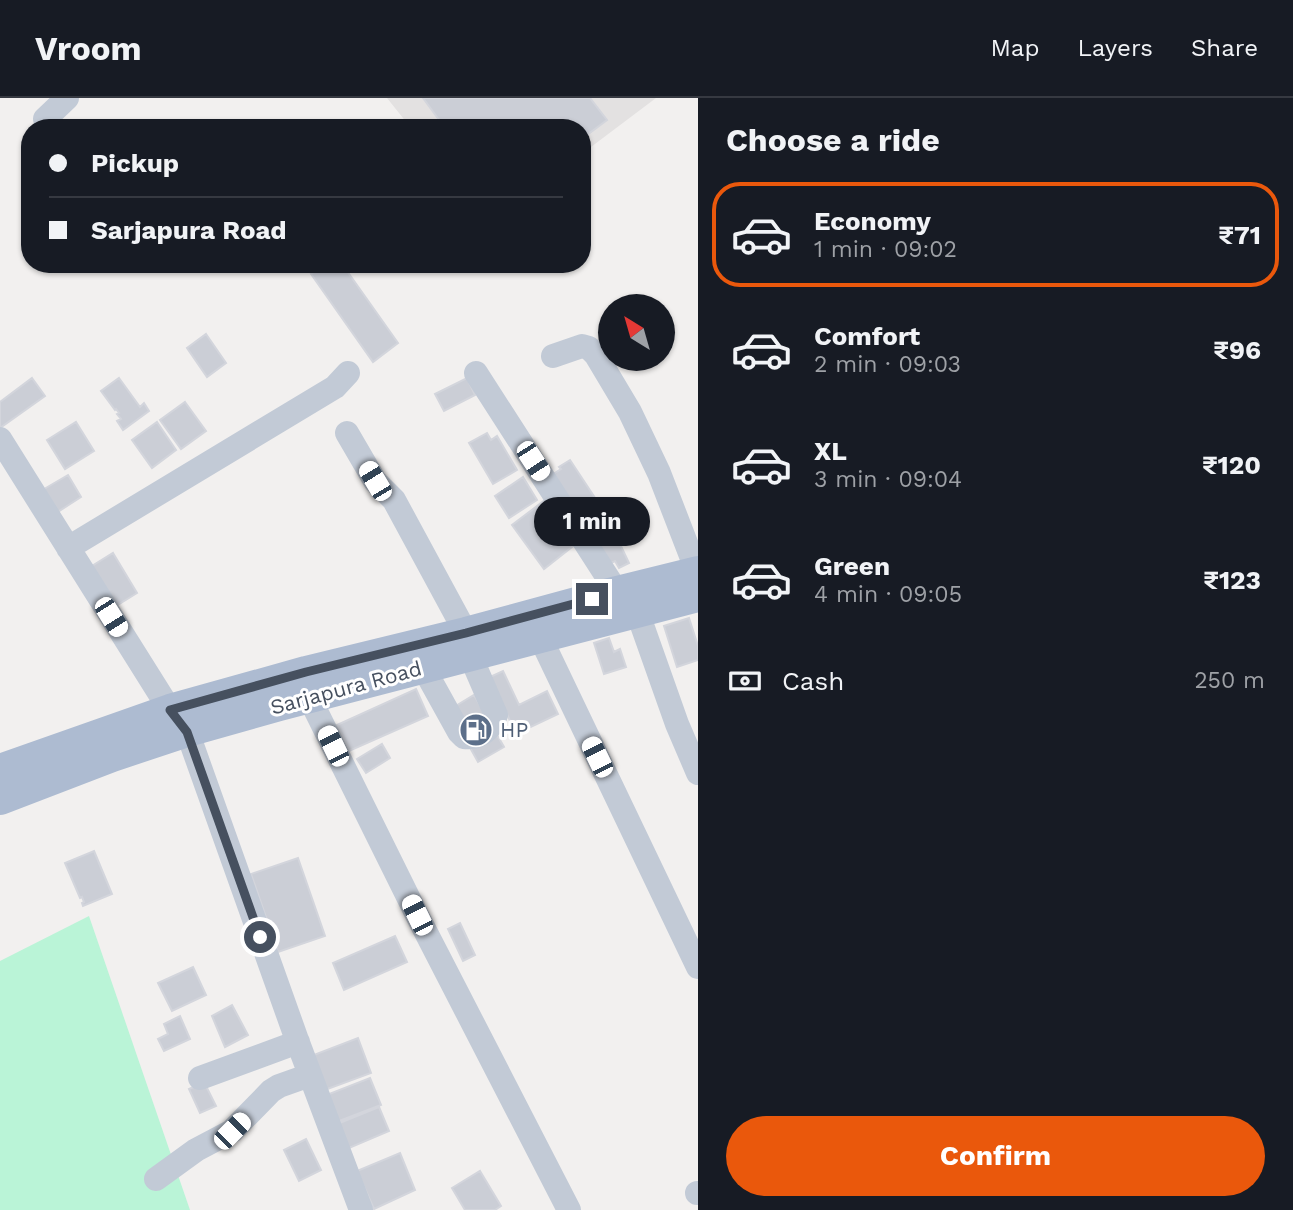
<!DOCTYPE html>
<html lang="en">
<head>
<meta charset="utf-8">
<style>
	body { margin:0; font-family:"Work Sans",sans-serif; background:#20242c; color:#f1f3f6; height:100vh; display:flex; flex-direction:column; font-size:26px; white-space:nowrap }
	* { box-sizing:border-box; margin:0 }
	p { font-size:23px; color:#9ea1a6 }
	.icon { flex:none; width:38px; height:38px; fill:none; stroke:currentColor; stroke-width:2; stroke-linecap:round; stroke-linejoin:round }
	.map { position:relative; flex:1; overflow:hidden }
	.sheet { display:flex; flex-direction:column; background:#171b24; width:595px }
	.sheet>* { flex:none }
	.banner { position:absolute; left:21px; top:21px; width:570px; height:154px; border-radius:28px; box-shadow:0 2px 5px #0004; display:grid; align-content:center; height:154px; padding:0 28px; background:#171b24 }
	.needle { width:46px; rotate:323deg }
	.buttons { position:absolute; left:598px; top:196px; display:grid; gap:14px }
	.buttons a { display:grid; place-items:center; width:77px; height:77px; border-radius:50%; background:#171b24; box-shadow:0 2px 5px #0004; font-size:35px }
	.end { position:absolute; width:32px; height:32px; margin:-16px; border:9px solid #46505f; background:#fff; box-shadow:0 0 0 4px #fff }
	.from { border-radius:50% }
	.bubble { position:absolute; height:49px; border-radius:24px; background:#171b24; box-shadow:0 2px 5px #0004; font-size:23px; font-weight:700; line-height:49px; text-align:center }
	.car { position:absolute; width:21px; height:42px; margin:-21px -10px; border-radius:9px; box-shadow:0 0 5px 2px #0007; background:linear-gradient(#fff 24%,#345 0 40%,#fff 0 76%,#345 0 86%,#fff 0) }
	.banner b { display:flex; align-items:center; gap:24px; height:66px; font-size:26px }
	.banner b+b { border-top:2px solid #363941 }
	.banner i { width:18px; height:18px; background:#f1f3f6 }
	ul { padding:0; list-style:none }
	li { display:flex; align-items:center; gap:21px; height:105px; margin:0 14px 10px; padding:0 14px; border:4px solid transparent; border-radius:28px }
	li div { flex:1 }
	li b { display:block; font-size:26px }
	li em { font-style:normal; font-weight:700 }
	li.current { border-color:#ea580c }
	li>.icon { width:63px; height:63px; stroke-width:1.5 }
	h2 { padding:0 28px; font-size:32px; line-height:84px }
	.pay { display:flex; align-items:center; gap:18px; height:77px; padding:0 28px; font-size:26px }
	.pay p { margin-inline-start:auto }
	.cta { display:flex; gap:14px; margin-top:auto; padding:14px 28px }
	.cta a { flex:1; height:80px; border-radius:42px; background:#ea580c; color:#fff; font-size:28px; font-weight:700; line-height:80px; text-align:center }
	header { display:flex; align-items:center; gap:42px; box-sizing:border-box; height:98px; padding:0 35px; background:#171b24; border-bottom:2px solid #363941 }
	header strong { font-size:33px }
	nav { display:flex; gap:38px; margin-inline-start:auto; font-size:24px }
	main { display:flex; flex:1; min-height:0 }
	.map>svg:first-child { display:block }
	.education { fill:#e3e1e1 }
	.green { fill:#baf4d7 }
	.building { fill:#cbced6; stroke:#d3d5dc; stroke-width:2 }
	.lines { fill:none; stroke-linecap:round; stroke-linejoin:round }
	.minor { stroke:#c2cad6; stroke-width:24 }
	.major { stroke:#adbbd1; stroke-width:32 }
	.route { stroke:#46505f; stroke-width:9 }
	.labels { text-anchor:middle; stroke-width:6; stroke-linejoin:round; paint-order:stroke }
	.street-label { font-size:21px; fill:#46505f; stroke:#fff }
	.service-label { font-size:21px; fill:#4e5e75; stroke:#fff; text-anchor:start }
</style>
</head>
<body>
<header>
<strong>Vroom</strong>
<nav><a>Map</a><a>Layers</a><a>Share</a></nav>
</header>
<main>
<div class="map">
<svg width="698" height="1112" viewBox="0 0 698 1112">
	<rect width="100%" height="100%" fill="#f2f0ef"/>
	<!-- education -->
	<path class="education" d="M387,0H656L583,55V30H411Z"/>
	<!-- green -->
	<path class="green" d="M89,818L190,1112H0V863Z"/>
	<!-- building -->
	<path class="building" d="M423,0H590L607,22L583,40V30H445Z
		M324,166H342L398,245L373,264L311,176Z
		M206,236L226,265L207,279L187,250Z
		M32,280L45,298L0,330V304Z
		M119,280L140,309L144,305L149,313L123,332L117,323L121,321L117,316L119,315L116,311L115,312L101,293Z
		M467,280L475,297L444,313L435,296Z
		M185,304L206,333L181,351L160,322Z
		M76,324L94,353L65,371L47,342Z
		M157,324L176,352L152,370L132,342Z
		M487,335L491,342L497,338L517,372L493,386L469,345Z
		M570,362L605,415L583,429L550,378L561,371L559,369Z
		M68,377L81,399L53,417L39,394Z
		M523,379L537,402L509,420L495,398Z
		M545,402L577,445L544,471L512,427Z
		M611,427L629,465L619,470L615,463L605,468L590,436Z
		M113,455L137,495L111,511L87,471Z
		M689,520L698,548V562L677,569L664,528Z
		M609,540L614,554L620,551L626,569L604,576L594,545Z
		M503,573L519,607L547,593L558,616L516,636L490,579Z
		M416,591L428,618L349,653L337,627Z
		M474,597L504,649L478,664L449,612Z
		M382,646L390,660L366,675L357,661Z
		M94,753L112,796L83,808L82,805L84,804L82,799L80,800L65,765Z
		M298,760L325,838L278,854L251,776Z
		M460,825L475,857L463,863L448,831Z
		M395,838L407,864L344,892L333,865Z
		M193,869L206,897L172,913L158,885Z
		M232,907L248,937L225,949L212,918Z
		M180,918L190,941L164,953L158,941L168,936L164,926Z
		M358,940L371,975L322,993L306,960Z
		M370,980L381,1007L334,1025L324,998Z
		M204,984L216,1008L200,1015L189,991Z
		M379,1009L389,1033L342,1053L332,1028Z
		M306,1041L321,1072L299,1083L284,1052Z
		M400,1055L415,1092L374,1111L357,1073Z
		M480,1073L501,1108L495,1112H465L452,1090Z"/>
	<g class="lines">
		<!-- minor -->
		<path class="minor" d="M45,21L67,0
			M553,258L582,248L589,250L596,257L630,314L659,375L698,476
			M476,275L617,494
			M347,335L375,383L394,402L466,535
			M0,341L170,612L187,633L297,942L361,1112
			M68,450L335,289L348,275
			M637,513L677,626L698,675
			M540,539L698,869
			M423,569L459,634L464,639C479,641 492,632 496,617L470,557
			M309,599L417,817L569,1112
			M200,980L298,944
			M156,1081L196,1052L232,1033L271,993L279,988L310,977
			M697,1095H698"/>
		<!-- major -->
		<path class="major" d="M0,672L170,612L306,574L466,535L617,494L698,474
			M0,701L112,658L187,633L279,607L698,498"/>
	</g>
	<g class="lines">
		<!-- route -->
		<path class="route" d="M260,839L187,634L170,612L306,574L466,535L592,501"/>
	</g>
	<!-- icons -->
	<defs>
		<symbol id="fuel-disc" viewBox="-11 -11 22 22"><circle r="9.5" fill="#5c6f8a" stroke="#fff"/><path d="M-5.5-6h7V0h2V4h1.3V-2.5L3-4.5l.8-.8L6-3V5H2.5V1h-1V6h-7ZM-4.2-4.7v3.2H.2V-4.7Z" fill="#fff"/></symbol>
	</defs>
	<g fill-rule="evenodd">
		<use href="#fuel-disc" x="457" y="613" width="38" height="38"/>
	</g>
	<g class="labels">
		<!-- street labels -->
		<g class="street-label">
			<text transform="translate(346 590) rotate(-15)" y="7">Sarjapura Road</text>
		</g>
		<!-- service labels -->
		<g class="service-label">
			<text x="500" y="639">HP</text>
		</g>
	</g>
</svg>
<div class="buttons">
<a><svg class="needle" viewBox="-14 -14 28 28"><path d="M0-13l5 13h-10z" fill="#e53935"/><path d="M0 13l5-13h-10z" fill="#9ea1a6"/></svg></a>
</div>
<i class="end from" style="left:260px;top:839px"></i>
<i class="end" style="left:592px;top:501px"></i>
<div class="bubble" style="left:534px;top:399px;width:116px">1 min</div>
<i class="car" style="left:533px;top:363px;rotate:147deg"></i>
<i class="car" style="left:375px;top:383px;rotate:329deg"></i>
<i class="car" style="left:111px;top:519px;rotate:148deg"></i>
<i class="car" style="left:333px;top:648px;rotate:334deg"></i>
<i class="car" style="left:597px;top:659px;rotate:334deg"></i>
<i class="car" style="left:417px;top:817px;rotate:334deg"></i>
<i class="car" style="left:232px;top:1033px;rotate:45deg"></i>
<div class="banner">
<b><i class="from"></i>Pickup</b>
<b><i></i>Sarjapura Road</b>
</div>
</div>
<section class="sheet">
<h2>Choose a ride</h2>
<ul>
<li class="current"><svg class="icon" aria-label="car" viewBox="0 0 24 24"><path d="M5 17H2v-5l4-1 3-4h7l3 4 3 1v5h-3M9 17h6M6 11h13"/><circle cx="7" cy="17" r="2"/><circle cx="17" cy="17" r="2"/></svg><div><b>Economy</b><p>1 min · 09:02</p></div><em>₹71</em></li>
<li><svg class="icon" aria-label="car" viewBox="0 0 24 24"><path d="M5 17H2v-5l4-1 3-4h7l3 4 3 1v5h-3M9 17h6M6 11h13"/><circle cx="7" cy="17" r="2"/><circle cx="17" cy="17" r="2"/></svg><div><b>Comfort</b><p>2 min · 09:03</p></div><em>₹96</em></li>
<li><svg class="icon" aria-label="car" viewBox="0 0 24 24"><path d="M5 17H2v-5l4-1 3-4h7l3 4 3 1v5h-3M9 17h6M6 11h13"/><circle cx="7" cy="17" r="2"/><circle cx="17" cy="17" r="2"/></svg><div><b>XL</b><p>3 min · 09:04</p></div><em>₹120</em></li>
<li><svg class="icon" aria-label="car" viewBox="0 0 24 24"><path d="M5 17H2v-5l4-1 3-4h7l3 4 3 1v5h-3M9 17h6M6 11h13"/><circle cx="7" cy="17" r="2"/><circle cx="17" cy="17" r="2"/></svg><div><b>Green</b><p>4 min · 09:05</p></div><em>₹123</em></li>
</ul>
<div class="pay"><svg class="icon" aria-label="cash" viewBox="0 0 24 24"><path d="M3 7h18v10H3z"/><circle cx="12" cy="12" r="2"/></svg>Cash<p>250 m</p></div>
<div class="cta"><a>Confirm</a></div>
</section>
</main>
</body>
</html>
